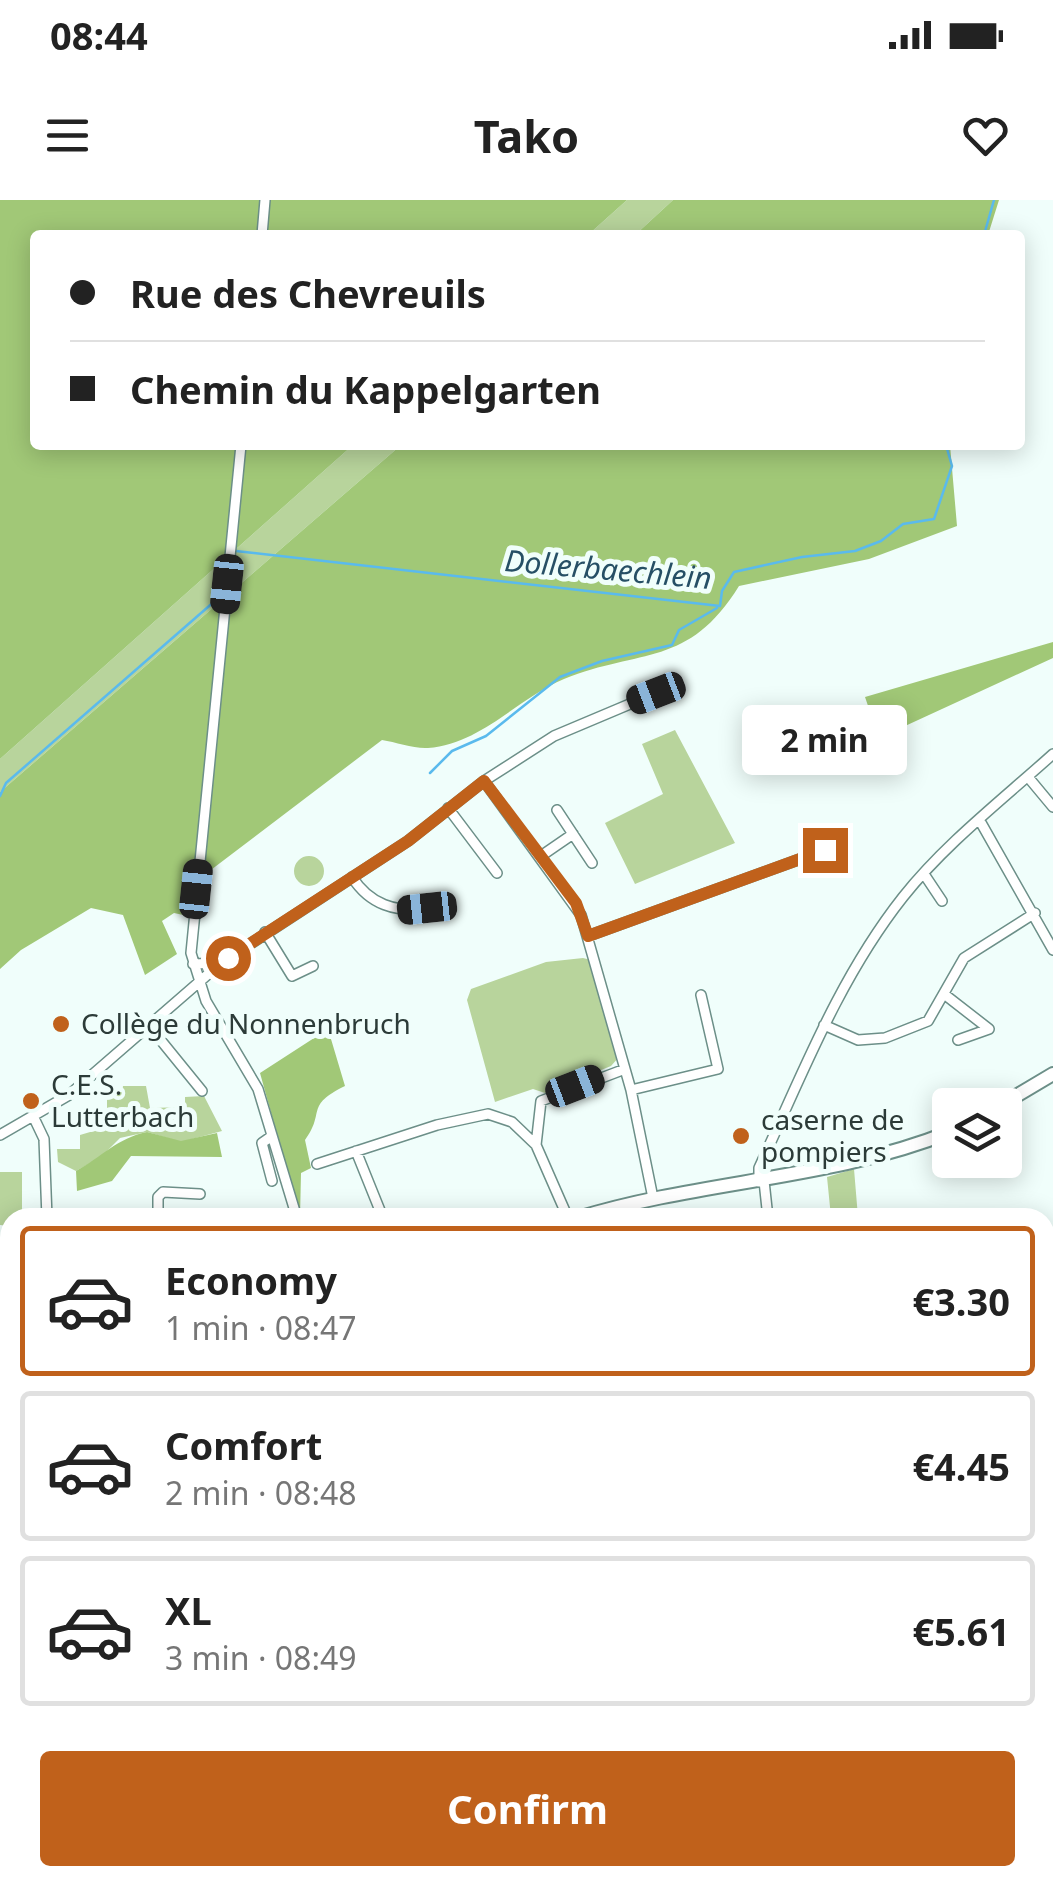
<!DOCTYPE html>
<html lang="en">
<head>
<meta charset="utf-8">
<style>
	body { margin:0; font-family:"Noto Sans",sans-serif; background:#f2f2f2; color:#222; height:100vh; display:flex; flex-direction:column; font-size:38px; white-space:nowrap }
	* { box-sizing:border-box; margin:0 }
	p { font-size:32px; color:#767676 }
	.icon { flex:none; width:55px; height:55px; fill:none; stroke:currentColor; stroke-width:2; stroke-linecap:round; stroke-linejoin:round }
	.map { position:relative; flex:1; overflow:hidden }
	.side { position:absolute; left:0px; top:1008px; width:1055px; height:678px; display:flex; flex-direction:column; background:#fff; border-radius:30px 30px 0 0; box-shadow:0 5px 25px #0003 }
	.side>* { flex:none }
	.top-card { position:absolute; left:30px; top:30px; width:995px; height:220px; border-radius:10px; box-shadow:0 5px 25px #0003; display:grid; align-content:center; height:220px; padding:0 40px; background:#fff }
	.fabs { position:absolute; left:932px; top:888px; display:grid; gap:20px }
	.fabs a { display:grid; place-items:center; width:90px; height:90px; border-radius:10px; background:#fff; box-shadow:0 5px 25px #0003; font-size:50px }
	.end { position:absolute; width:45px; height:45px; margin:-22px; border:12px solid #c0611b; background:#fff; box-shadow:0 0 0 5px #fff }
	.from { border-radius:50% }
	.bubble { position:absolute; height:70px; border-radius:10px; background:#fff; box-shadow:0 5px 25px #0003; font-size:32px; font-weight:700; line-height:70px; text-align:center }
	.car { position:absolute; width:30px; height:60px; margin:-30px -15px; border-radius:12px; box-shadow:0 0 8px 2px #0007; background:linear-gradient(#222 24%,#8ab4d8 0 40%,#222 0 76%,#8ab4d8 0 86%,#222 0) }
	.top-card b { display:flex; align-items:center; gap:35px; height:95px; font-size:38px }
	.top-card b+b { border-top:2px solid #e0e0e0 }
	.top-card i { width:25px; height:25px; background:#222 }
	ul { padding:18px 0 0; list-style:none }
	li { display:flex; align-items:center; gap:30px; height:150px; margin:0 20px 15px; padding:0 20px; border:5px solid #e0e0e0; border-radius:10px }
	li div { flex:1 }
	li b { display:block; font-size:38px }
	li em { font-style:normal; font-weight:700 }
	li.current { border-color:#c0611b }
	li>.icon { width:90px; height:90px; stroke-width:1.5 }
	.cta { display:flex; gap:20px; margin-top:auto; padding:20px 40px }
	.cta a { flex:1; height:115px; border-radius:10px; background:#c0611b; color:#fff; font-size:40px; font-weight:700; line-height:115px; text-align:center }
	.status { display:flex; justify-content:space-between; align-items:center; height:70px; padding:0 50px; background:#fff; direction:ltr }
	.status svg { height:28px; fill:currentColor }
	header { display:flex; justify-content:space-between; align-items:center; height:130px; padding:0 40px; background:#fff; font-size:45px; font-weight:700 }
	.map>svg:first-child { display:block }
	.green { fill:#b8d49c }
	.forest { fill:#a1c877 }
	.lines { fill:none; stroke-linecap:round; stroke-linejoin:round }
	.stream { stroke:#5abaed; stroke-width:2.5 }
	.street-casing { stroke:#6c8f88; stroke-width:12 }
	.secondary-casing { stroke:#6c8f88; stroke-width:16 }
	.street { stroke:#fff; stroke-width:9 }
	.secondary { stroke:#fff; stroke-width:12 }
	.tram { stroke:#606f6c; stroke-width:2.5 }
	.rail-casing { stroke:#606f6c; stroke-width:6 }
	.rail { stroke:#f0fefb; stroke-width:2.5; stroke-dasharray:8; stroke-linecap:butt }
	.route { stroke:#c0611b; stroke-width:12 }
	.poi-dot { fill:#c0611b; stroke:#f0fefb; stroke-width:4 }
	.labels { text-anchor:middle; stroke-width:10; stroke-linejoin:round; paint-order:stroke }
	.poi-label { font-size:28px; fill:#2c3b38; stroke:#f0fefb; text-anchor:start }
	.water-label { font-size:30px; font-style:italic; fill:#264f65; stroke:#f0fefb }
</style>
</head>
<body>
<div class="status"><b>08:44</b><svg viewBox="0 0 49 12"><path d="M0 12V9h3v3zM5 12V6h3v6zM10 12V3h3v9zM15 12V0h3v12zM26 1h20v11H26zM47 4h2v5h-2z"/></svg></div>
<header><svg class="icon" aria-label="menu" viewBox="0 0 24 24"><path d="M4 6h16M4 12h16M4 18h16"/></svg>Tako<svg class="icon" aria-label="heart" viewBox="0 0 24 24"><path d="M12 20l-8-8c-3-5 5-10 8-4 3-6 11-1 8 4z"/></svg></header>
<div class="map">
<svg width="1053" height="1684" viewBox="0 0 1053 1684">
	<rect width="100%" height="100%" fill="#f0fefb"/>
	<!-- green -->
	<path class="green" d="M627,0H673L635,35H588Z
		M353,245H401L0,592V559Z
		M675,530L735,643L635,684L605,623L663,594L642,544Z
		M294 671a15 15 0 1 1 30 0a15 15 0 1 1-30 0Z
		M583,758L591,760L619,857L611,866L545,893L533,889L495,902L467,800L471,789L546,762Z
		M123,886H146L150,908L185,907V897L204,896L222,931L181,942L147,932L120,938L101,957L76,971L58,962L57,949H80V935L107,927V892H122Z
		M854,969L858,1017H831L827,977Z
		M0,972H22V1017L10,1018V1026L0,1025Z
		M0,1161L10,1164V1253L0,1263Z"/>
	<!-- forest -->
	<path class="forest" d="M0,0H627L588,35H35V245H353L0,559Z
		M673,0H999L988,35H635Z
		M401,245H950L957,326L869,359L739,386C688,468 641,448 564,479C518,498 481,544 428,548C414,549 396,542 382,540L195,682L188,716L174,713L162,721L177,754L145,775L123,715L91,708L21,750L0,769V592Z
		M1053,442V458L879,538L865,497Z
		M328,829L345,886C304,906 326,912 305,940L311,968L301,973L300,1017L260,873Z
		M147,932L181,941L217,933L222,957L131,956L112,981L77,991L76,971C102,957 117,938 147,932Z"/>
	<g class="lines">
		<!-- stream -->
		<path class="stream" d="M984,35L994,0
			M236,351L720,406
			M720,406L722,391L734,372L802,357L855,351L881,341L903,324L934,319L952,266L946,245
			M430,573L452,551L486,536L560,477L602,461L672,445L679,430L717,408
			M0,596L6,583L216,400L227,350
			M1045,1624L1053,1626
			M601,1684L620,1675"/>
		<defs>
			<path id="street" d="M262,35L265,0
				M241,245L191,753L206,801L258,889L297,1018
				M1028,577L1053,607
				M484,581L581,715L631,890L653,998
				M448,608L497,673
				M557,610L592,663
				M980,621L1053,750
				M541,656L573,634
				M924,674L942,701
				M352,677C370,705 395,712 427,709
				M265,732L292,776L313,766
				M588,736L825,650
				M193,764L221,763
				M944,794L989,829L958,840
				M824,825L858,840L885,838L928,821L964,758L1035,713
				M150,827L202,891
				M631,890L718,869L701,795
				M34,918L44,939L47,1018
				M0,935L69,895L221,763L408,641L484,581L554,536L656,493
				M356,951L383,1018
				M317,964L437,925L488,914L512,922L536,945
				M272,981L262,943L272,936
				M764,981L768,1018
				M759,982V968C802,875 839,778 903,697C945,644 1002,600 1053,554
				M158,1018V997L163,992L200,994
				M568,1018L536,945L541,901L625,869
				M0,1152L10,1156
				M1045,1158L1053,1207
				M0,1308L10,1312
				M0,1380L10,1376
				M0,1404L10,1410
				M1045,1418L1053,1433
				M0,1489L10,1495
				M1045,1501H1053
				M0,1515L10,1514
				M0,1575L10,1574
				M50,1675L52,1684
				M334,1675L351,1684
				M750,1675L754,1684
				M239,1684L254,1682
				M806,1684L824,1675"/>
			<path id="secondary" d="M1001,905L1053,874
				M578,1018C701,980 830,980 950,932
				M0,1287L10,1290
				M1045,1346L1053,1345
				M1045,1358L1053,1357"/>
		</defs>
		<!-- street casing -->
		<use href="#street" class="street-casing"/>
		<!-- secondary casing -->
		<use href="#secondary" class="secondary-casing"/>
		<!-- street -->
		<use href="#street" class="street"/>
		<!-- secondary -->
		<use href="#secondary" class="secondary"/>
		<!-- tram -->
		<path class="tram" d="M0,1475L10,1482
			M351,1675L367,1684"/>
		<defs>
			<path id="rail" d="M0,1452L10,1459
				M380,1675L398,1684"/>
		</defs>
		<!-- rail casing -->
		<use href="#rail" class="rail-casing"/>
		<!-- rail -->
		<use href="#rail" class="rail"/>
	</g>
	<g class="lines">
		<!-- route -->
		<path class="route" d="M228,758L408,641L484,581L576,703L588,736L825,650"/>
	</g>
	<!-- markers -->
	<g class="poi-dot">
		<circle cx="61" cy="824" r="10"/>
		<circle cx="31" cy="901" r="10"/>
		<circle cx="741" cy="936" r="10"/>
	</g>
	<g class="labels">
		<!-- poi labels -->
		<g class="poi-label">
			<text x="81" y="834">Collège du Nonnenbruch</text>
			<text x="51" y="895">C.E.S.<tspan x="51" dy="32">Lutterbach</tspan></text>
			<text x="761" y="930">caserne de<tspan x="761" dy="32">pompiers</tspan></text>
		</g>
		<!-- water labels -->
		<g class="water-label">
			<text transform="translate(608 370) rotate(5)" y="10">Dollerbaechlein</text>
		</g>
	</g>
</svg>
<div class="fabs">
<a><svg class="icon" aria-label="layers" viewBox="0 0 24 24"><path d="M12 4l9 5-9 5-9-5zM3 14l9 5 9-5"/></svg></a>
</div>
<i class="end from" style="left:228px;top:758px"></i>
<i class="end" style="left:825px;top:650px"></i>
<div class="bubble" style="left:742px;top:505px;width:165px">2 min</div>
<i class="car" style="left:227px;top:384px;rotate:186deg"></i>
<i class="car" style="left:656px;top:493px;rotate:249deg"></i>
<i class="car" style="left:196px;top:689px;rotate:6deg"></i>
<i class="car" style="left:427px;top:708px;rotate:264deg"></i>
<i class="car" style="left:575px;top:886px;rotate:69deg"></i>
<div class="top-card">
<b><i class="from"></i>Rue des Chevreuils</b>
<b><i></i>Chemin du Kappelgarten</b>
</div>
<section class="side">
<ul>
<li class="current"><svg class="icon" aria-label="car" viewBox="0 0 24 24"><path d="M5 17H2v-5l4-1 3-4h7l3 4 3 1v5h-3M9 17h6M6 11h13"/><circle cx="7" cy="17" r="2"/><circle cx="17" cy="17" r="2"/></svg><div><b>Economy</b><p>1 min · 08:47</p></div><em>€3.30</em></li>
<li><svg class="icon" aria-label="car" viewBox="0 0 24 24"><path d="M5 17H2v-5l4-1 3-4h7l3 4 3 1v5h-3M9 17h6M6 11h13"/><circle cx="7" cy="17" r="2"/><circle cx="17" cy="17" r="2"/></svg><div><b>Comfort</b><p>2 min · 08:48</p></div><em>€4.45</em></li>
<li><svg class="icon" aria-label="car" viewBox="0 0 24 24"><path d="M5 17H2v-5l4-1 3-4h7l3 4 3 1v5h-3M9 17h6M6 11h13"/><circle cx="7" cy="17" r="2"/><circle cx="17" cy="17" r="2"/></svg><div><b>XL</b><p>3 min · 08:49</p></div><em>€5.61</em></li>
</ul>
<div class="cta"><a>Confirm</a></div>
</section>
</div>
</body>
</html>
